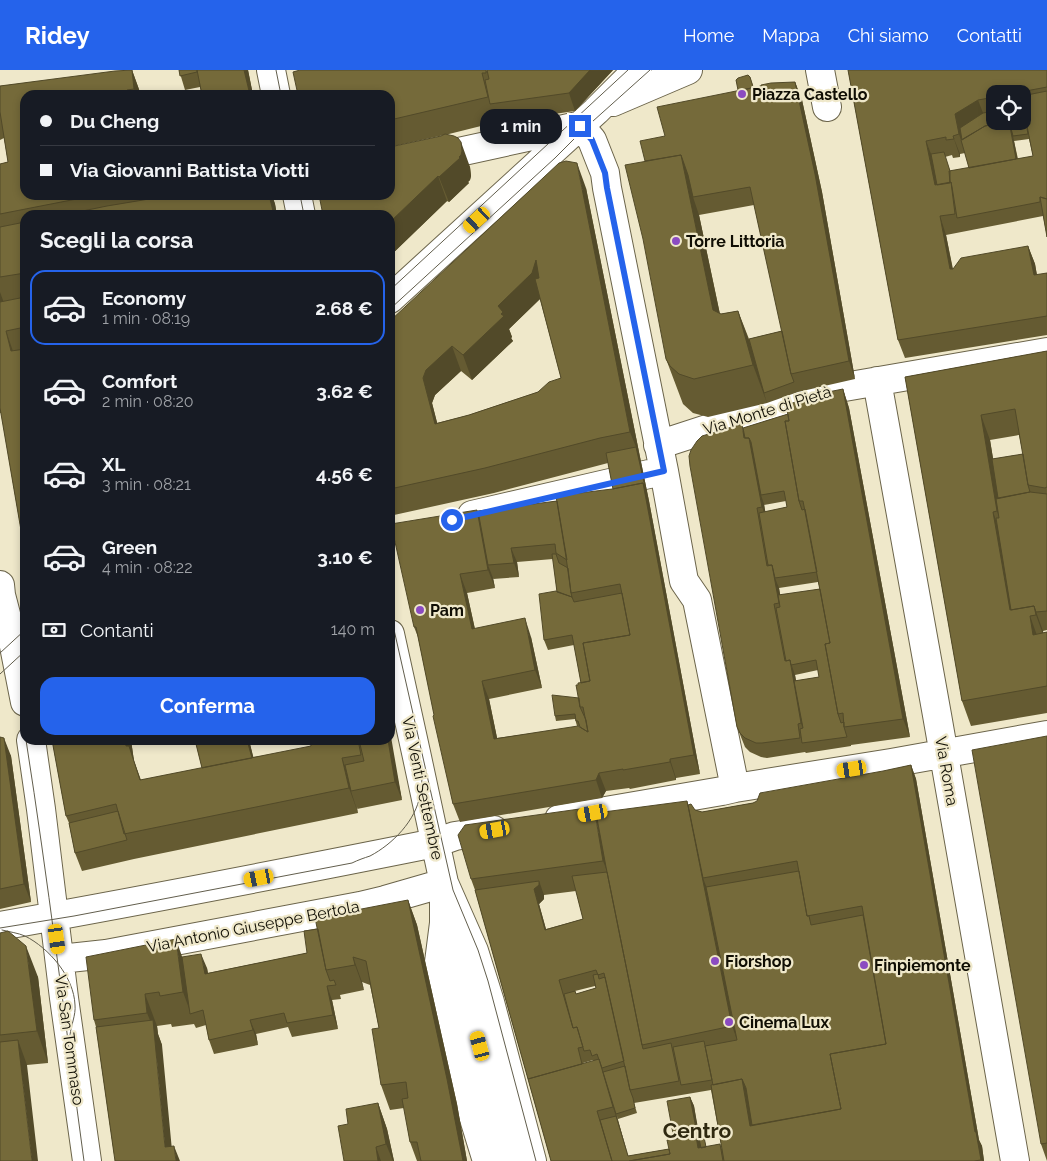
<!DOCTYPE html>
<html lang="it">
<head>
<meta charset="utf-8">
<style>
	body { margin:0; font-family:Raleway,sans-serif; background:#242831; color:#f1f3f6; height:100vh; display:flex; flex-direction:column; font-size:19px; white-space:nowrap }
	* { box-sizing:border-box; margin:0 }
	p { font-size:16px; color:#9ea1a6 }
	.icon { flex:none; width:28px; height:28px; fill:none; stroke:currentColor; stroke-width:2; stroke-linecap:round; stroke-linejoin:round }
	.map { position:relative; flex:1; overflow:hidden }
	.details { position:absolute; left:20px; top:140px; width:375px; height:535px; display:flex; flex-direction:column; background:#171b24; border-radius:15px; box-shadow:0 2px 8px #0003 }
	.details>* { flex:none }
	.hud { position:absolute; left:20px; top:20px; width:375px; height:110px; border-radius:15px; box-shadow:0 2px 8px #0003; display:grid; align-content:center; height:110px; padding:0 20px; background:#171b24 }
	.buttons { position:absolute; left:986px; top:15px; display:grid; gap:10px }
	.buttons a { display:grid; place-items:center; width:45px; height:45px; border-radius:10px; background:#171b24; box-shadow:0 2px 8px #0003; font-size:25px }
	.end { position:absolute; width:22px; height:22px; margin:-11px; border:6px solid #2563eb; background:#fff; box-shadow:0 0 0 2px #fff }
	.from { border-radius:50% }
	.bubble { position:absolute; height:35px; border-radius:15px; background:#171b24; box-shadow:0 2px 8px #0003; font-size:16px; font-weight:700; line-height:35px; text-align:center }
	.car { position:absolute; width:15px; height:30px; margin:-15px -8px; border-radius:6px; box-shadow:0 0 4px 1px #0007; background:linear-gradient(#f5c518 24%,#345 0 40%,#f5c518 0 76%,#345 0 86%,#f5c518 0) }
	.hud b { display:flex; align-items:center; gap:18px; height:48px; font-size:19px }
	.hud b+b { border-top:1px solid #363941 }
	.hud i { width:12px; height:12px; background:#f1f3f6 }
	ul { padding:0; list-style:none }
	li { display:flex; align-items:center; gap:15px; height:75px; margin:0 10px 8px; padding:0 10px; border:2px solid transparent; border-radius:15px }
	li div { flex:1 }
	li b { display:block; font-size:19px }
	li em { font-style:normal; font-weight:700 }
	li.active { border-color:#2563eb }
	li>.icon { width:45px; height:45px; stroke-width:1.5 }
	h2 { padding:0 20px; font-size:22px; line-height:60px }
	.pay { display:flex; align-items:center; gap:12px; height:55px; padding:0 20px; font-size:19px }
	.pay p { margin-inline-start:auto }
	.cta { display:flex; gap:10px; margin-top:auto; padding:10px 20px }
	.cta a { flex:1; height:58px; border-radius:15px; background:#2563eb; color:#fff; font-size:20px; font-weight:700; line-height:58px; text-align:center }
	header { display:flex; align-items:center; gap:30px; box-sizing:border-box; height:70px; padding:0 25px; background:#2563eb; color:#fff }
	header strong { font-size:24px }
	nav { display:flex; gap:28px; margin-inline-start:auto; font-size:18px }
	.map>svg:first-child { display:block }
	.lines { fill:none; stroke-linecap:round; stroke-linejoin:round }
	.minor-casing { stroke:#6b644a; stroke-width:30 }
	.minor { stroke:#fff; stroke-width:28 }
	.tram { stroke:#625e4d; stroke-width:1 }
	.wall { fill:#655b32; fill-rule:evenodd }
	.shaded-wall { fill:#524a29 }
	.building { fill:#756a3a; stroke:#524a29; fill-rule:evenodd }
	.route { stroke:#2563eb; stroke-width:6 }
	.poi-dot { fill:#8b4bc1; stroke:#efe8ca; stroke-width:2 }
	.labels { text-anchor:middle; stroke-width:4.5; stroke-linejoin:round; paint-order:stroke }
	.poi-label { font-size:16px; font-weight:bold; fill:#100e04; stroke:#efe8ca; text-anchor:start }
	.street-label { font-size:16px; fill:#100e04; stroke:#efe8ca }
	.district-label { font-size:21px; font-weight:bold; fill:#2f2910; stroke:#efe8ca }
</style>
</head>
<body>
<header>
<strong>Ridey</strong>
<nav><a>Home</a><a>Mappa</a><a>Chi siamo</a><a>Contatti</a></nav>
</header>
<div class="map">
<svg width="1047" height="1091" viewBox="0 0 1047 1091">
	<rect width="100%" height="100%" fill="#efe8ca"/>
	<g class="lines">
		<defs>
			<path id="minor" d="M271,0L276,25
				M820,0L827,37
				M613,32L688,0
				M580,56L592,70L605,103L607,118L664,401L684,511L697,530L735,718
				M390,97L578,56
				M297,125L301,145
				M390,229L596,41L637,0
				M877,311L937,645L1015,1091
				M658,375L827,320L1047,282
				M472,445L649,404
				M0,515L1,525L13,571L25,632
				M390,564L417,687L444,813L474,881L490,932L532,1091
				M31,670L41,739L64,928L87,1091
				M559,749L722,721L735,718L891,693L1047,665
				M444,822V853L439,892V909L451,966L460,1003L487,1091
				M0,856C145,830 290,802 435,773L455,766L494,760
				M449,866L457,887L508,1084L511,1091
				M60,889L106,884L360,836L385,830L444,813"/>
		</defs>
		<!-- minor casing -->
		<use href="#minor" class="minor-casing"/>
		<!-- minor -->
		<use href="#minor" class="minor"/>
		<!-- tram -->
		<path class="tram" d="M276,0L281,25
			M300,125L304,145
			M390,220L628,0
			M390,239L555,88L583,60L650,0
			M390,542L453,820L478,880L488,911L536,1091
			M0,583L25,560
			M25,600C22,624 21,640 25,664
			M0,604L25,581
			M26,670C48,810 65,951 84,1091
			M0,858L74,846L352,793C358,790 364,788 370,786C393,774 416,750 420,725C422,717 422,709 422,701
			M2,860C10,862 18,863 25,866C49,878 74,907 75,935C76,945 71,955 70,965"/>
	</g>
	<!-- wall -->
	<path class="wall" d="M132,0L141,25H129L127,20L25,25V125H272L275,134L277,145H25V474L22,466L1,343H0V94L8,92L4,68L0,70V16Z
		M179,0H248L253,25H202L200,17L185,20Z
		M613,0L575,41L497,52L445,65L470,97L471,106L470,110L468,112L469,113L449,132L447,131L390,186V145L441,66L444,65L390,77V25L294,1Z
		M848,0H1047V167L1043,146L946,165L953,199L1028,176L1035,194L1037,205L1047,203V265L905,288L898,270ZM995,24H1022V51H995ZM1029,69L1033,86L1018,89L1014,71ZM965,83L969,98L950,101L945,87L952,85L953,88L960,87V84Z
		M750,7L754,18L795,12L802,30L822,122L855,309L798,322L767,333L708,347L693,343L683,334L666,289L645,91L665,66L739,21L736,10ZM754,135L782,261L749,269L738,241L720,244L699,145Z
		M586,118L640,387L649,431L700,704L676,708V710L630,719L629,718L606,721L602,728L460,752L453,734L418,567L414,557L477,440L479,447L613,419L608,393L494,423L394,445L390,436V251ZM540,229L561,308L538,322L469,345L437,353L432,333L435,325L461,301L472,310L513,271L511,268L512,267L509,259ZM553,489L557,522L544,570L548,580L574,575L581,613L578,615L579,628L555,646L556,651L575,649L577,656H579L580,657L497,668L489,629L542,618L531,567L475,559L467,523L495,518L493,508V509L519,507L517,492Z
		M1047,281V560L1043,561V563L1047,562V643L971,656L962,631L905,307ZM1019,365L1023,384L993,389L990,370Z
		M843,319L849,338L910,667L851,675V676L806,683L805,682L767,688L761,687L750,682L745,677L737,657L743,358L788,344ZM786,431L787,437L765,442L764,434V435ZM818,512L820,519L780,525L779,518ZM818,600L819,607L796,611L795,605Z
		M1047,666V1091L1041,1074Z
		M0,667L11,686L31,832L0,839Z
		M52,670H131L134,691L141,710L202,698L195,670H249L253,687L390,670L402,730L357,739V737L358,743L134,789L82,801L75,783L69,753L66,746Z
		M911,695L916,709L979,1070L982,1076L984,1091H551L475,820L471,809L687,731L688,735L695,740L702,742L753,733ZM576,821L583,849L546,859L539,834L544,829V825ZM595,916L596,918L576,924L575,921ZM593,990L594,991L584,994L583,993ZM711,1020L722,1079L720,1074L706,1077L705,1072L699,1068L694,1036L690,1027L674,1069L669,1079L628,1086L617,1046L618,1049L637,1043L634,1033Z
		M408,830L417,855L457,1034L467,1091H417L410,1072L404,1038L390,1040L381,1015L379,958L370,915L362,912L364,920L340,925L341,929L332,930L338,959L292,967L288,957L256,964L258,975L214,984L209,970L206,955L196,958L194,954L172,957L171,954L157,956L158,964L162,975L114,1084L96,957L94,950L182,887L207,898L208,903L307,883L318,859Z
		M0,863L38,907L48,993L27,995L0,1091Z
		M378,1033L387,1059L394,1091H344L348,1054Z"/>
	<!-- shaded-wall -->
	<path class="shaded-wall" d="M132,0L141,25H136L134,19Z
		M244,0H248L253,25H250Z
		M590,0H613L575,41L569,23Z
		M795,12L802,30L822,122L855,309L849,291Z
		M978,30L985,48L965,83L959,64L955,44Z
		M1009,51L1012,61L1014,71L1020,103L1017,93Z
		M953,66L960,84V87Z
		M926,71L933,89L940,128L935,115Z
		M461,72L470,97L471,106L470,110L468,112L469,113L449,132L439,107L459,87Z
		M681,85L695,123L693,127L699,145L727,278L713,240Z
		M577,93L586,118L640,387L649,431L700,704L694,685L636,377L630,362Z
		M438,106L447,131L390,186V152Z
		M269,125H272L275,134L277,145H274Z
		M940,146L946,165L956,217L950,199Z
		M1028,176L1035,194L1040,224L1034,205Z
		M536,190L545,215L541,228L509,259L512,267L511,268L513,271L472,310L463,285L498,236Z
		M0,222L4,233L0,232Z
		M738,241L752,279L764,323L767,333L753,295Z
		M6,261L15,287L11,281Z
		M452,276L461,301L435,325L432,333L444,379L435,354L423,308L426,300Z
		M843,319L849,338L910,667L903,649Z
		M981,345L990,370L1006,466L997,441Z
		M749,368L754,382L761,425L764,434L767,451L762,437Z
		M477,440L483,458L488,495L493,508L495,518L488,500Z
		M993,442L1002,467L1012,546L1010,540Z
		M511,478L517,492L519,507L514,493Z
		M772,495L777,508H775L779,518L784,547L779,533Z
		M460,504L467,523L479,578L472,559Z
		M1034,536L1043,561L1045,570L1036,545Z
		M1030,546L1039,571L1033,565Z
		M525,548L531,567L542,618L535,600Z
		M790,590L795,605L806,668L801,653Z
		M482,611L489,629L501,687L494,669Z
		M390,661L402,730L395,712L388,670H390Z
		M4,668L11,686L31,832L24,814Z
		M125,670H131L134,691L149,735L126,676Z
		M247,670H249L260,713L255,698Z
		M342,688L351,713V721L358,743L349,718Z
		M670,689L676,708V710L670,692Z
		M911,695L916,709L979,1070L982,1076L984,1091H982L981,1090L975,1062Z
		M599,703L606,721L602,728L596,710Z
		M687,731L693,749L703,808L708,821L739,975L732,956Z
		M594,737L603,762L607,801L603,791Z
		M539,811L544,825V829L539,834L550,874L545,860L534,819Z
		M408,830L417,855L457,1034L467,1091H463Z
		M176,869L187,901L191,944L183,922Z
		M26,876L38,907L48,993L37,961Z
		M201,884L207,898L210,918L205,904Z
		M353,887L362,912L364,920L355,895Z
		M327,916L332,930L338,959L333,945Z
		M145,924L157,956L158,964L162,975L173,1091L165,1077L154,960L147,943Z
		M250,950L256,964L258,975L253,960Z
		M18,970L27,995L38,1091H32Z
		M599,989L605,1008L630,1091L613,1037Z
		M742,1009L748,1023L754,1065L750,1056Z
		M690,1027L694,1036L704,1091L698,1078Z
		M378,1033L387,1059L394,1091H393L386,1074Z
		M174,1076L180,1091H176Z
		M376,1077L381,1091H378Z"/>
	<!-- building -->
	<path class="building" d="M132,0L134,19L127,20L128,25H25V125H97L0,144V94L8,92L0,42V16L115,1Z
		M179,0H197V2L180,6Z
		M197,0H244L250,25H202Z
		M300,0H486V3H482L488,27L390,50V25H298L293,2Z
		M487,0H590L569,23L490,34L485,10L489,9Z
		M848,0H1047V17L1010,24H995V27L978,30L955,44L959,64L953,66L954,69L946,70V67L926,71L935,115L951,112L955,144L940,146L950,199H953L961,188L1028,176L1034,205L1047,203V246L898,270Z
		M748,5L750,7L753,17L752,18L739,21L738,20L736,10L738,8Z
		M795,12L815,104L849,291L791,304L750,117L693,127L688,105L681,85L645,91L640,71L665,66L657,37L761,16V15L771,13Z
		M1047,21V129L1040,127V132L957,148L952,117L951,112L950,113L949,101L1033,86L1022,31V26Z
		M1022,36H1023L1028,64L1013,66L1009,51L985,56L962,70L960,58L983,43L995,41V51H1022Z
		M1009,51L1016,89L969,98L961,70L985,56Z
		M445,64L454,66L458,68L461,72L462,81L461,85L459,87L460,88L439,107L438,106L390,152V145H323L319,125H390V77L441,66Z
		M944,82L950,101V113L937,115L931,84Z
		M681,85L713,240L721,244L738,241L753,295L694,309L679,304L670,296L666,289L643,169L625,95Z
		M566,91L577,93L630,362L600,368L485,398L390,419V251L559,93ZM536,190L539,208L535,209L561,308L549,312L538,322L469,345L435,354L423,308L426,300L452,276L463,285L504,246L501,244L503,242L498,236L532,203Z
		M173,125H269L274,145H63L107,136Z
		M1040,127L1047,129V167Z
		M25,152V203L0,207V157Z
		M25,227V257L6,261L11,281L25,279V469L22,466L0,338V232Z
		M782,261L791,304L794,312L764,323L749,269Z
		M1047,281V417L1045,418L1028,415L1015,339L981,345L997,441L993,442L1010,540L1034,536L1036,545L1030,546L1033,565L1047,562V616L962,631L905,307Z
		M843,319L903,649L844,657L843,643L838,644L825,574L830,573L803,431H799L785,351H789L786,335L818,325V324Z
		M788,344L789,351H785L799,431L802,440L805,439L817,502L775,508L772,495H768L759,443L787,437L784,421L761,425L751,372L749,368H745L743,358Z
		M742,354L744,368H749L762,437L757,438L767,496L772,495L779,533L774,534L785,591L790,590L801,653L798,654L800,668L762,673H756L745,668L740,663L737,657L690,396L689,386L691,380L697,371L702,366Z
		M636,377L646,421L643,413L613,419L606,383Z
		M1023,384L1028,415L1030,422L998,428L992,389Z
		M643,413L694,685L670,689V692L623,700V699L599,703L596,710L453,734L433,646L434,645L416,557H414L391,454L477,440L488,500L460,504L472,559L525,548L535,600L482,611L494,669L578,656L588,662L583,637H580L576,615H578V613L590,611L583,573L630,565L620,514L571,523L566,487L556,426L612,419Z
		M1030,422L1047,424V541L1036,542L1034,536L1011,540L996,448H999L996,429Z
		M557,431L567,490L556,483L555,474L511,478L514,493L488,495L478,441Z
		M552,484H556L559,493L568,498L571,523L572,527L557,522Z
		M820,519L830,573L825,574L838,644L841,653L844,652V657L847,667L802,673L800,659L803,658L794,611L819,607L816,590L791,595L790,590L786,591L776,538L780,537L778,525Z
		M556,521L572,527L574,532L622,523L630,565L583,573L590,611L581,613L572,565L544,570L539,524Z
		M552,625L579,628L580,637L586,650L588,662L580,657L578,651H576L575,644L555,646Z
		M1047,666V1073L1041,1074L972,680Z
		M0,667L4,668L24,814L0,819Z
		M52,670H125L126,676H129L140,710L311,676L310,670H358L361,685L342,688L349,718L124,764L116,734L66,746Z
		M195,670H247L252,688L202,698Z
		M359,670H388L395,712L351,721L345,695L364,691Z
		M911,695L975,1062H976L981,1090L974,1091H724L711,1015L742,1009L750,1056L841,1039L830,984L886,974L862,836L807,846L797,791L703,808L688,735L691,734L695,740L702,742L753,733L757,731L760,723L883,701Z
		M687,731L732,956L642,975L606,797L596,743Z
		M594,737L603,791L471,809L458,765L465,755Z
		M118,741L127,770L75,783L69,753Z
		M799,801L807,846H809L811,855L863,845L886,974L830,984L841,1039L752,1055L746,1018L742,1009L713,1015L705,976L737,970L706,817Z
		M607,802L642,975L643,979L671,973L679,1011L630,1020L604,903L598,905L596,900L559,910L573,958L577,957L583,977L578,978L582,994L528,1009L475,820L539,811V815L534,819L545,860L583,849L572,806Z
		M408,830L447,1009L463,1091H421L417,1072H410L402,1029L408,1028L406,1012L381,1015L372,959L379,958L366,891L353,887L355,895L326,900L315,848Z
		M318,859L326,900L330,911L334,910L336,915L327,916L333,945L287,953L284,943L250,950L253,960L209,970L203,940L190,944L182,887L201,884L205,904L307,883L304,861Z
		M8,861L26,876L37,961L0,965V863Z
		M176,869L183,922L160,926L159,922L145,924L147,943L94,950L86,887Z
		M598,904L599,909L605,907L624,991L602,998L597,984L592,986L590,980L584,981L577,957L573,958L564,924L575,921L576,924L596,918L593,905Z
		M153,950L165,1077L174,1076L176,1091H115L96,957Z
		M18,970L32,1091H0V972Z
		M704,971L712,1010L681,1015L673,977Z
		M599,989L613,1037L597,1041L612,1091H551L528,1009Z
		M625,996L630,1020L633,1028L635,1038L616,1044L603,1002Z
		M690,1027L699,1074L696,1066L674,1069L667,1031Z
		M378,1033L386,1074L376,1077L378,1091H344L338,1056L348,1054L346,1039Z
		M616,1046L628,1086L669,1079L670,1084L629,1091H612L600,1050Z
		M696,1066L698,1078L720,1074L723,1091H629L670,1084L667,1070Z
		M704,1067L706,1077L701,1078L699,1068Z"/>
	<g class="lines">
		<!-- route -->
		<path class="route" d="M452,450L664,401L607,118L605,103L592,70L580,56"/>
	</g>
	<!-- markers -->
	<g class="poi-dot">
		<circle cx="742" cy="24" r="5"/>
		<circle cx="676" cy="171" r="5"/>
		<circle cx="420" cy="540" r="5"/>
		<circle cx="715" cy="891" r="5"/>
		<circle cx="864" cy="895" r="5"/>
		<circle cx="729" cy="952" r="5"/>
	</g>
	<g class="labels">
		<!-- poi labels -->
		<g class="poi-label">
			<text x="752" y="30">Piazza Castello</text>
			<text x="686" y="177">Torre Littoria</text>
			<text x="430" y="546">Pam</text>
			<text x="725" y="897">Fiorshop</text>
			<text x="874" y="901">Finpiemonte</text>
			<text x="739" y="958">Cinema Lux</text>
		</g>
		<!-- street labels -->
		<g class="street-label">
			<text transform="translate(767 340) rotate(-17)" y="6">Via Monte di Pietà</text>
			<text transform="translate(947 701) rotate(80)" y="6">Via Roma</text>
			<text transform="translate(423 718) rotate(78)" y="6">Via Venti Settembre</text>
			<text transform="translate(253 856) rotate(-11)" y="6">Via Antonio Giuseppe Bertola</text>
			<text transform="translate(70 970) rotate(82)" y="6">Via San Tommaso</text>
		</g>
		<!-- district labels -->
		<g class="district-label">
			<text x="697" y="1068">Centro</text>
		</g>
	</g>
</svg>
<div class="buttons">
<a><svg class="icon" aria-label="locate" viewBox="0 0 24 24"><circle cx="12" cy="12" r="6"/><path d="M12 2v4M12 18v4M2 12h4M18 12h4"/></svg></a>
</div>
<i class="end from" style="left:452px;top:450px"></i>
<i class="end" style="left:580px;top:56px"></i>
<div class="bubble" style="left:480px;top:39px;width:82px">1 min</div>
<i class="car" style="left:477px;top:150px;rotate:228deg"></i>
<i class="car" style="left:852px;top:699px;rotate:261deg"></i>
<i class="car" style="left:593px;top:743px;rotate:260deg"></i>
<i class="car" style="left:495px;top:760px;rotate:260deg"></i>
<i class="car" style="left:259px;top:808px;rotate:259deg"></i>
<i class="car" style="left:57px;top:869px;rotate:172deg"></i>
<i class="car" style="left:480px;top:976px;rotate:345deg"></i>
<div class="hud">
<b><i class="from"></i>Du Cheng</b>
<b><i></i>Via Giovanni Battista Viotti</b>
</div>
<section class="details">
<h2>Scegli la corsa</h2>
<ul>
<li class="active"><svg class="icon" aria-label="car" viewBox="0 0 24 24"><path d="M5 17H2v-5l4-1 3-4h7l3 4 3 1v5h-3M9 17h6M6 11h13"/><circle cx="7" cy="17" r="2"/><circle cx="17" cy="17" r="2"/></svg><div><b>Economy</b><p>1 min · 08:19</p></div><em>2.68 €</em></li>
<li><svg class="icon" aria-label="car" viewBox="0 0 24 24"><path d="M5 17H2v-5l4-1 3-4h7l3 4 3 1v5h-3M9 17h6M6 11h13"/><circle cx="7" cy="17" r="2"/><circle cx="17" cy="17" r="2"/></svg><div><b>Comfort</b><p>2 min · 08:20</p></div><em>3.62 €</em></li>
<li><svg class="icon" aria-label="car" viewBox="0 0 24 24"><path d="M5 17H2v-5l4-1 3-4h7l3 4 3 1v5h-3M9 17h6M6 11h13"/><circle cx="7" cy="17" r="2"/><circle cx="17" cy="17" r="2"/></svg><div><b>XL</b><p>3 min · 08:21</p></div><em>4.56 €</em></li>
<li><svg class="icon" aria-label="car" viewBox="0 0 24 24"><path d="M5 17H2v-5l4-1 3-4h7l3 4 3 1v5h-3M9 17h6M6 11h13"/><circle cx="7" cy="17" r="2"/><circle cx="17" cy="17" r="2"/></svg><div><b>Green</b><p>4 min · 08:22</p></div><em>3.10 €</em></li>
</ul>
<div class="pay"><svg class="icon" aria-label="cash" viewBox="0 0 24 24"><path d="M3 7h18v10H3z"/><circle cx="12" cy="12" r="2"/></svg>Contanti<p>140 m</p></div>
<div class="cta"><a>Conferma</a></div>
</section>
</div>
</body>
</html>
